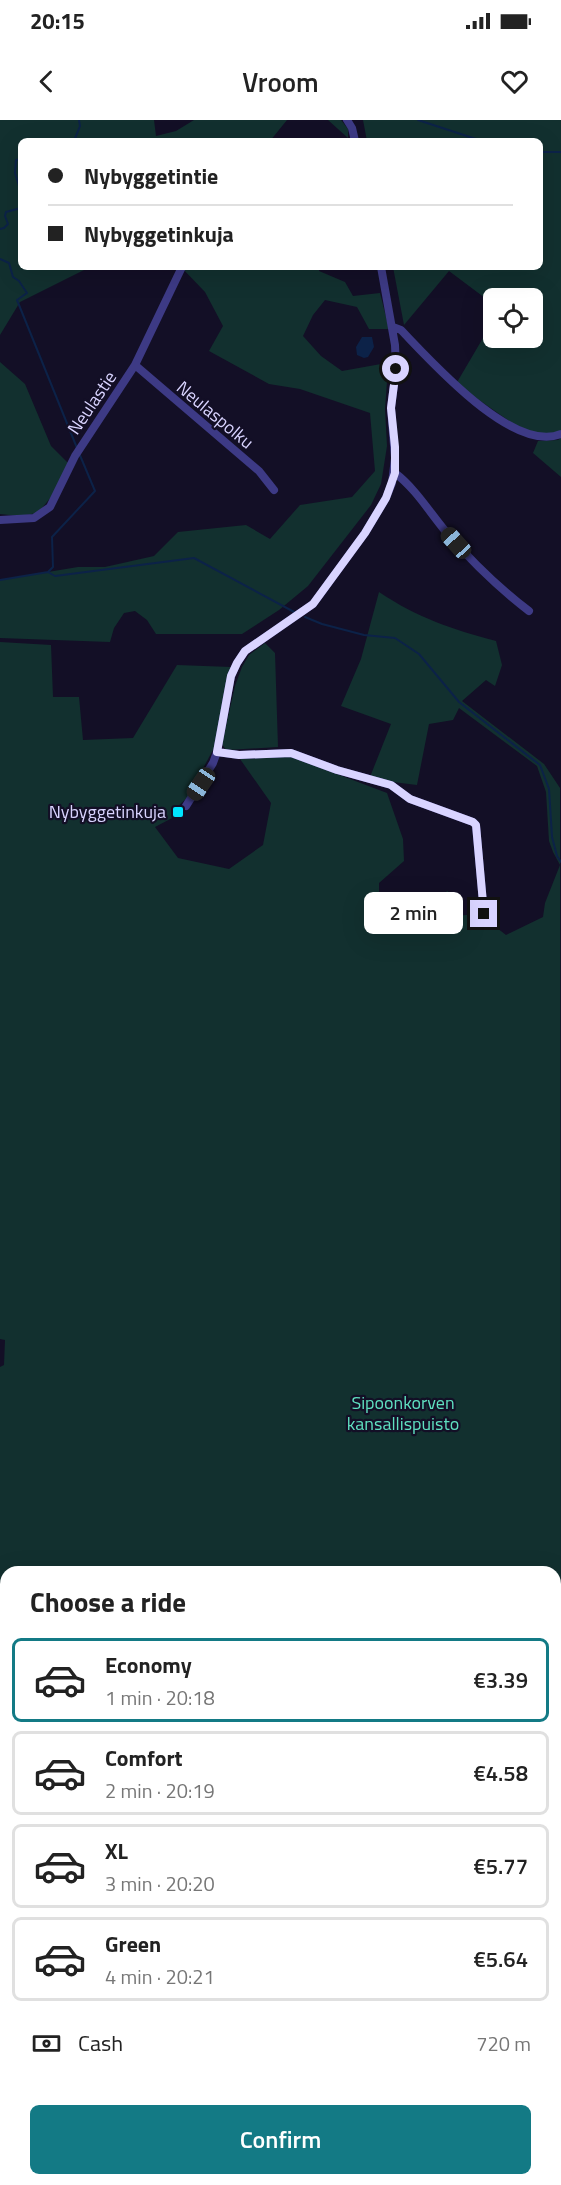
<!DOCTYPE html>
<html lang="en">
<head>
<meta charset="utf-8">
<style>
	body { margin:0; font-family:"Titillium Web",sans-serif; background:#f6f6f6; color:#222; height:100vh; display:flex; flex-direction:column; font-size:22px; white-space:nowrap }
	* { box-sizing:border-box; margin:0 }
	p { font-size:20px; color:#767676 }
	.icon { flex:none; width:33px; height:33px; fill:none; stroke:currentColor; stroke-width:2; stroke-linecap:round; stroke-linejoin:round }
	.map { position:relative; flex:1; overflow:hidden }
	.details { position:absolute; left:0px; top:1446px; width:561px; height:620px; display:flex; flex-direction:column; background:#fff; border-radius:18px 18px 0 0; box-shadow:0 6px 24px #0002 }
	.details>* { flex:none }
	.guide { position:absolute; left:18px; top:18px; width:525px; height:132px; border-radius:9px; box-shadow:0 6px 24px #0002; display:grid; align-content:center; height:132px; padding:0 30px; background:#fff }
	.buttons { position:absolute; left:483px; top:168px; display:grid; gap:12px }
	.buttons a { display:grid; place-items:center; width:60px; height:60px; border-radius:9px; background:#fff; box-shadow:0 6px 24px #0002; font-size:30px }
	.end { position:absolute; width:27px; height:27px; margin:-14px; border:8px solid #d9d4ff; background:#111; box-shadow:0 0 0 3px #111 }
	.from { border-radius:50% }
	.bubble { position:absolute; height:42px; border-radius:9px; background:#fff; box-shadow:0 6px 24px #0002; font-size:20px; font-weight:600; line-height:42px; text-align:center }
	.car { position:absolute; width:18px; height:36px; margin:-18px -9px; border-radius:8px; box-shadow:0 0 4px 2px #0007; background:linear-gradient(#222 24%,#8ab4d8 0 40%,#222 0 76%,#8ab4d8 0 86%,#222 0) }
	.guide b { display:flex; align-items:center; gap:21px; height:57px; font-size:22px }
	.guide b+b { border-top:2px solid #e0e0e0 }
	.guide i { width:15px; height:15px; background:#222 }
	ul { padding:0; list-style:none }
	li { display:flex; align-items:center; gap:18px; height:84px; margin:0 12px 9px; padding:0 18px; border:3px solid #e0e0e0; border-radius:9px }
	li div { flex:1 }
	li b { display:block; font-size:22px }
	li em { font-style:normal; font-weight:600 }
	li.on { border-color:#137a85 }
	li>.icon { width:54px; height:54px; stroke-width:1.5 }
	h2 { padding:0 30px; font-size:27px; line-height:72px }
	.pay { display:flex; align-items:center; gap:15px; height:66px; padding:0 30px; font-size:22px }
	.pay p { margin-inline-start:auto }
	.primary-button { display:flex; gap:12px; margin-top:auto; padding:12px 30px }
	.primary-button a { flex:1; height:69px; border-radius:9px; background:#137a85; color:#fff; font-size:24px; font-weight:600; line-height:69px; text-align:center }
	.status { display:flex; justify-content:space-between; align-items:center; height:42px; padding:0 30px; background:#fff; direction:ltr }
	.status svg { height:16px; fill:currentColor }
	header { display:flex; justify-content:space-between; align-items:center; height:78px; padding:0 30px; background:#fff; font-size:27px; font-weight:600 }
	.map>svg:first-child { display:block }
	.green { fill:#12302f }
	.water { fill:#0c2248 }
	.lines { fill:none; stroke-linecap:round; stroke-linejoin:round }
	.stream { stroke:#0c2248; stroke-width:2 }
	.minor { stroke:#3d3a85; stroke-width:8 }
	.route { stroke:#d9d4ff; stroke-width:8 }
	.poi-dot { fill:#00e5ff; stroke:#130f26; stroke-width:2 }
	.labels { text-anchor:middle; stroke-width:4.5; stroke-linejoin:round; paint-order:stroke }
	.street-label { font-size:18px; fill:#d9d4ff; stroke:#130f26 }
	.poi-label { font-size:18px; fill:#d9d4ff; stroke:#130f26; text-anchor:end }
	.park-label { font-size:18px; fill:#5fe0c0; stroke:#130f26 }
</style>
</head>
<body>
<div class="status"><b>20:15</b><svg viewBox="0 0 49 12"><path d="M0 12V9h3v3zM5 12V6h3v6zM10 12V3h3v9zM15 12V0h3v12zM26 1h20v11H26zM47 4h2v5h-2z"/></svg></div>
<header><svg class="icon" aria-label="back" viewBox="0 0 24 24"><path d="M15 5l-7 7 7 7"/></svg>Vroom<svg class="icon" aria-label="heart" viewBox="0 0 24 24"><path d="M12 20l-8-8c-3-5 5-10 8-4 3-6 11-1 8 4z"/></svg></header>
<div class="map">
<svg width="561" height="2065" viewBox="0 0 561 2065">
	<rect width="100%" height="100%" fill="#130f26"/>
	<!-- green -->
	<path class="green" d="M0,0H154L156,16L176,11L194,0H287L270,21H21V147H90L20,182L0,215Z
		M328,0H341L348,9V18Z
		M363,0H561V313L542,317L512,303L456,264L493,201L494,218H532V178H494L493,184L449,151L404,205L393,147H540V21H367Z
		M181,147H319V151L345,162L353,176L380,173L389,209H369L357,187L325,180L313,195L303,216L321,236L342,251L381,244L389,234L385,289L387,326L381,364L371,385L308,466L279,490L242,514H156L147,500L135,491L124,493L114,508L110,522L0,518V460L78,447H105L154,436L178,412L246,405L270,419L300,385L352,377L375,351L370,293L300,269L269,264L209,231L223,206L205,172Z
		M0,242L25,264L51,326L69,344L51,377L38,393L19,396L0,394Z
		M561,318V357L533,333L538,321L558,320Z
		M379,472C418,498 451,509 496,521L502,545L495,566L486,560L462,581L544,644L560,668L561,1525L555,1526V1452H6V1546L0,1545V1247L4,1245L5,1220L0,1219V522L51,525L53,577H79L83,620L133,618L177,545L231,547L214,628L187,678L176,688L174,697L155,707L178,738L229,749L263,725L271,683L240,639L283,636L292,637L387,673L403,719L404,741L379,763V799L448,771L453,796L479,794L506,815L543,797L545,783L560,745L553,732L549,721L546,672L537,646L459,588L453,600L429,604L417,665L393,662L370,657L391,604L341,586L361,539Z
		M265,523L275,533L278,627L226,630L222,624L235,566L242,547L249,535Z
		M561,1542V2065H152L147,2060H555V1544Z
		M0,1556L6,1557V1906L0,1911Z"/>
	<!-- water -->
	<path class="water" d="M362,217H372L374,227L368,237L364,238L357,235L356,227Z"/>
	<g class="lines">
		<!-- stream -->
		<path class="stream" d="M418,0L482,21
			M74,21L80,6L79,0
			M540,32H561
			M21,39L16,40L15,53L21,72
			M0,109L4,108L8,104L5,96L6,92L21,88
			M0,139L9,143L13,157L19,161L27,173L17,180L77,328
			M48,452L53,447L52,417L95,371L79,333
			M0,460L48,452L55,456L194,438L296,493
			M305,497L322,504L364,515L395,518L419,534L459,582L540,645L549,669L552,717L557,736L561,742"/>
		<!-- minor -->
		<path class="minor" d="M347,0L352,8L355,21
			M393,207L401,210C431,241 513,334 561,314
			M135,245L259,351L274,370
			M395,353C416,369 430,393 447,413C472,442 499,468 529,491
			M0,400L34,398L50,387L75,336L135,245L182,147
			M217,632L239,635L291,633L337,650L391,665L410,679L473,702L476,705L484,794
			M186,686L213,643L217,632L231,556L237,543L245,531L313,484L365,413L386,378L392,363L395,338L391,288L396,249L395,225L381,147
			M555,1537L561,1535
			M0,1550L6,1551
			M0,1986L6,1988"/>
	</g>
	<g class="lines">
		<!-- route -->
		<path class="route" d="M396,249L391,288L395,327V353L386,378L365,413L313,484L245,531L237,543L231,556L217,632L239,635L291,633L337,650L391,665L410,679L473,702L476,705L484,794"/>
	</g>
	<!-- markers -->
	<rect class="poi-dot" x="172" y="686" width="12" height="12" rx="3"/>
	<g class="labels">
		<!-- street labels -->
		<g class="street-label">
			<text transform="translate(92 283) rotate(-56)" y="6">Neulastie</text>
			<text transform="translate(215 295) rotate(40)" y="6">Neulaspolku</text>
		</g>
		<!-- poi labels -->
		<g class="poi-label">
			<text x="166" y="698">Nybyggetinkuja</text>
		</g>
		<!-- park labels -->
		<g class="park-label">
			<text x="403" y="1289">Sipoonkorven<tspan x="403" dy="21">kansallispuisto</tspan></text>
		</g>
	</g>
</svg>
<div class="buttons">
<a><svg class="icon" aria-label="locate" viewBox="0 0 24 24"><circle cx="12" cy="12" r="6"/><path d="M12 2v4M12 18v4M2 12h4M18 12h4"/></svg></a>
</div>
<i class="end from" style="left:396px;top:249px"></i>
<i class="end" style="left:484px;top:794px"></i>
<div class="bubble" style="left:364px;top:772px;width:99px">2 min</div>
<i class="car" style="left:456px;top:423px;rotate:318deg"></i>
<i class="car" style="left:201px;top:664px;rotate:214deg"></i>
<div class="guide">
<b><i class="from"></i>Nybyggetintie</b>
<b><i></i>Nybyggetinkuja</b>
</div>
<section class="details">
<h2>Choose a ride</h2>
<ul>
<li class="on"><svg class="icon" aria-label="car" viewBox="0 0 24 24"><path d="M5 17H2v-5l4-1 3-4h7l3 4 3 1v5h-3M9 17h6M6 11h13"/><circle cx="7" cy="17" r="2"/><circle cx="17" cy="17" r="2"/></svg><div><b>Economy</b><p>1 min · 20:18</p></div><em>€3.39</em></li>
<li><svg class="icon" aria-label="car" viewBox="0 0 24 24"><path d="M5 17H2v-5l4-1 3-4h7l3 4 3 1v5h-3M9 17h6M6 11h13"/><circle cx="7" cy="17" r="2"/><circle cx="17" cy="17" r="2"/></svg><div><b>Comfort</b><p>2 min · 20:19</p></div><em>€4.58</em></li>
<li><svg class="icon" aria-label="car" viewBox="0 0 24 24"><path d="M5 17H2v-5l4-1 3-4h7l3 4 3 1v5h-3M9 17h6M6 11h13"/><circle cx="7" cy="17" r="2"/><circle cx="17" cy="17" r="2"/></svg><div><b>XL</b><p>3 min · 20:20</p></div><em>€5.77</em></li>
<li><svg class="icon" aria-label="car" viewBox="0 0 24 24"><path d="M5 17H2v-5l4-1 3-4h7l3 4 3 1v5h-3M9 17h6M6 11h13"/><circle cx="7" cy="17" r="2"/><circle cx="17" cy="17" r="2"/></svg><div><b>Green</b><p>4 min · 20:21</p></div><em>€5.64</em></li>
</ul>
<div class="pay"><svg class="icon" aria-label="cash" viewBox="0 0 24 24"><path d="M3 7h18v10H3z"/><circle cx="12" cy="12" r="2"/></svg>Cash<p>720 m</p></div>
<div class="primary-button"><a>Confirm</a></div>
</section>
</div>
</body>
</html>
